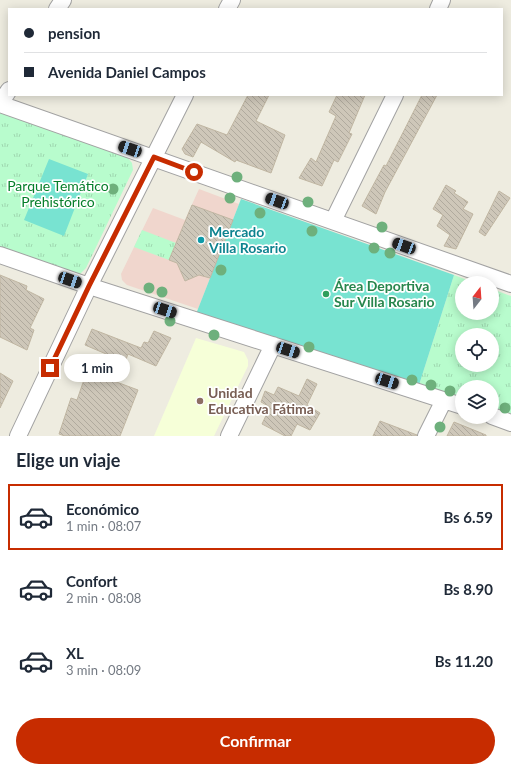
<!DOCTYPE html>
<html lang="es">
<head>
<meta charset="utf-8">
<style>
	body { margin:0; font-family:Lato,sans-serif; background:#f6f6f7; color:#1f2937; height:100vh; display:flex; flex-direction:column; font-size:15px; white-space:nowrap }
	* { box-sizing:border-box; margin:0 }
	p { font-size:13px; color:#747a83 }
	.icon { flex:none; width:22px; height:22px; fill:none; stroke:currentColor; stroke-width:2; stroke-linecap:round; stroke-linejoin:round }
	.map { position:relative; height:436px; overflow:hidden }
	.side { display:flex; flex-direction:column; background:#fff; flex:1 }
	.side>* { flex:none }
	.hud { position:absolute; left:8px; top:8px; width:495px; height:88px; border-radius:0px; box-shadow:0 2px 10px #0003; display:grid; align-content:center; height:88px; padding:0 16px; background:#fff }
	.needle { width:26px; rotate:17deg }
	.tools { position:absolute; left:455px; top:276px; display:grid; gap:8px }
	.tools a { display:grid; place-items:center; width:44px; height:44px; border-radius:50%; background:#fff; box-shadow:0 2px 10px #0003; font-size:20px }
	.end { position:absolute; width:18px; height:18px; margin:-9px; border:5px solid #c72c00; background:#fff; box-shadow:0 0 0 2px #fff }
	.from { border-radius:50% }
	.bubble { position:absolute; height:28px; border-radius:14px; background:#fff; box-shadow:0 2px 10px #0003; font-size:13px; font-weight:700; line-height:28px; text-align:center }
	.car { position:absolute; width:12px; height:24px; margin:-12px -6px; border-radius:5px; box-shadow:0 0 3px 1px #0007; background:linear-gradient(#222 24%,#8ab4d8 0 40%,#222 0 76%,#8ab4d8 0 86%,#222 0) }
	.hud b { display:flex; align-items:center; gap:14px; height:38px; font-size:15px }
	.hud b+b { border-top:1px solid #e0e1e3 }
	.hud i { width:10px; height:10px; background:#1f2937 }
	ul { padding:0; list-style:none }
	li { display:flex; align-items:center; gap:12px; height:66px; margin:0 8px 6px; padding:0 8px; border:2px solid transparent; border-radius:0px }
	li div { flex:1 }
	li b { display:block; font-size:15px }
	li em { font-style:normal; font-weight:700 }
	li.current { border-color:#c72c00 }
	li>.icon { width:36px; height:36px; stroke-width:1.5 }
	h2 { padding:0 16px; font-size:18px; line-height:48px }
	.cta { display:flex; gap:8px; margin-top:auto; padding:8px 16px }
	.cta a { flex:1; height:46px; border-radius:24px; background:#c72c00; color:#fff; font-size:16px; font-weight:700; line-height:46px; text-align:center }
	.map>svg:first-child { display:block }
	.commercial { fill:#f0d6cd }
	.education { fill:#f6ffd8 }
	.park { fill:url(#park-tufts); fill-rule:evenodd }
	.pitch { fill:#78e3d1 }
	.building { fill:url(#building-back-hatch); stroke:#c0b6a2 }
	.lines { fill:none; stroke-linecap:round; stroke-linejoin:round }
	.minor-casing { stroke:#a2a2a2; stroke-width:18 }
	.minor { stroke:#fff; stroke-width:16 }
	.tree { fill:#6eb07c }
	.route { stroke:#c72c00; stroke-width:5 }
	.culture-dot { fill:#0f9aa8; stroke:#fff; stroke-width:1.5 }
	.leisure-dot { fill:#2e9e5b; stroke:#fff; stroke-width:1.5 }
	.education-dot { fill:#8d6e63; stroke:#fff; stroke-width:1.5 }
	.labels { text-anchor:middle; stroke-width:3.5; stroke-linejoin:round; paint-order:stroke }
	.park-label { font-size:14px; fill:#057e2a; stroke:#fff }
	.culture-label { font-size:14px; font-weight:bold; fill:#0d838f; stroke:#fff; text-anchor:start }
	.leisure-label { font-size:14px; font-weight:bold; fill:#27864d; stroke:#fff; text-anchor:start }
	.education-label { font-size:14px; font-weight:bold; fill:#785e54; stroke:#fff; text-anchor:start }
</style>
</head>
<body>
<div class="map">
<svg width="511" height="436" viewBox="0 0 511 436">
	<defs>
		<pattern id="park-tufts" width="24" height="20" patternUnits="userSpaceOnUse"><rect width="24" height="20" fill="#b8fccd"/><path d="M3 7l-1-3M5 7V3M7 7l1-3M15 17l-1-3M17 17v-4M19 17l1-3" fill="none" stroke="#9ed7af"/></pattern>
		<pattern id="building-back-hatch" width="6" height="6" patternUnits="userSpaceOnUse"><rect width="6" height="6" fill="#cec7b9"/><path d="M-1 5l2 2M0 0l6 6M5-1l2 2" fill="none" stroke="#b0aa9e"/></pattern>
	</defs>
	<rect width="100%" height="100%" fill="#eeece0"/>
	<!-- commercial -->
	<path class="commercial" d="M199,189L239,204L198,309L127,285L122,280L121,274L153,208L185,220Z"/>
	<!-- education -->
	<path class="education" d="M196,338L244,352L248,360V366L214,436H154Z"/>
	<!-- park -->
	<path class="park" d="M0,112L127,157L132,163L133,170L86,268L80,274L72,273L0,248Z
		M142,230L176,243L169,260L134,247Z
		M454,275L475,283H462V313H492V289L511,296V416L492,409V387H462V399L419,385ZM462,335H492V365H462Z"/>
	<!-- pitch -->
	<path class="pitch" d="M49,159L88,174L64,236L24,220Z
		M241,199L454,275L419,385L196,314Z"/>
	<!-- building -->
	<path class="building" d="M248,95H269L256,121L285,135L271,173L236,160L235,162L201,142L193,157L185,154L182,149L197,124L227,135Z
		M337,95H365L349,133L352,134L338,162L334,160L322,186L299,178L311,158L316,162L336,116L329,112Z
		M422,95H437L385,192L376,214L362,206L384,165L386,166Z
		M446,185L456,191L454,193L468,202L463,209L473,214L456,249L444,246L450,235L437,226L443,215L433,209Z
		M499,191L510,198L485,236L479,232Z
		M192,205L233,220L210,278L199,275L185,281L177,263L169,260Z
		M0,275L27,286L26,290L44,299L30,328L34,330L27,350L0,337Z
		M92,329L141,348L144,342L148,343L154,331L171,338L156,366L128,354L125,362L85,345Z
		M87,371L138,390L120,436H65L59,434L71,398L77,400Z
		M0,373L13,381L0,408Z
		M307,379L317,384L307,405L320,413L310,430L297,424L291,436H285L262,424L270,407L261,402L265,391L274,395L278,387L299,396Z
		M380,421L417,435V436H373Z
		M454,422L486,435V436H447Z"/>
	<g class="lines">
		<defs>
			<path id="minor" d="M57,9L63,0
				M227,9L232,0
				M438,9L442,0
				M0,104L511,284
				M0,104L9,90
				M333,221L395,95
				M0,255L89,286L462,406
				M492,416L511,423
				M18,436L89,286L185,95
				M229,436L273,345
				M426,436L444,400"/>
		</defs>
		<!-- minor casing -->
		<use href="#minor" class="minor-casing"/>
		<!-- minor -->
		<use href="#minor" class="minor"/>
	</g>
	<!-- trees -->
	<g class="tree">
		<circle cx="237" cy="177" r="5.5"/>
		<circle cx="113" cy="189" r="5.5"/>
		<circle cx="230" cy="198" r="5.5"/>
		<circle cx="308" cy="202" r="5.5"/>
		<circle cx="260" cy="213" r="5.5"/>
		<circle cx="382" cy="227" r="5.5"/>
		<circle cx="312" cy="231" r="5.5"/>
		<circle cx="374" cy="248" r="5.5"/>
		<circle cx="390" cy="253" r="5.5"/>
		<circle cx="221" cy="270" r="5.5"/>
		<circle cx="149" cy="288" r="5.5"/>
		<circle cx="162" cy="292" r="5.5"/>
		<circle cx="170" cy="321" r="5.5"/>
		<circle cx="214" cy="335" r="5.5"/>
		<circle cx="309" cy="347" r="5.5"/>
		<circle cx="412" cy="380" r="5.5"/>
		<circle cx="431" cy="385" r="5.5"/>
		<circle cx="450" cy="391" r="5.5"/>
		<circle cx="505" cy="408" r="5.5"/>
		<circle cx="440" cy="427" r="5.5"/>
	</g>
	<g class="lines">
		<!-- route -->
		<path class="route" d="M50,368L89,286L154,157L194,172"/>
	</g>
	<!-- markers -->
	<circle class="culture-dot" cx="201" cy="240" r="4"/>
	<circle class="leisure-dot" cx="326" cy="294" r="4"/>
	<circle class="education-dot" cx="200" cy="401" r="4"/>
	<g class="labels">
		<!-- park labels -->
		<g class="park-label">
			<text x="58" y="191">Parque Temático<tspan x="58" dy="16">Prehistórico</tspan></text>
		</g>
		<!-- culture labels -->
		<g class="culture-label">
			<text x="209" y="237">Mercado<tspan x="209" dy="16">Villa Rosario</tspan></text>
		</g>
		<!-- leisure labels -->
		<g class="leisure-label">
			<text x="334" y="291">Área Deportiva<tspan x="334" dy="16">Sur Villa Rosario</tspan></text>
		</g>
		<!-- education labels -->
		<g class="education-label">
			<text x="208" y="398">Unidad<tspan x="208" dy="16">Educativa Fátima</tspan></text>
		</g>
	</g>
</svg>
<div class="tools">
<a><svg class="needle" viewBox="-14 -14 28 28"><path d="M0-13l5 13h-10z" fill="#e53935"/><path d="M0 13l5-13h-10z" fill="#747a83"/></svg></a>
<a><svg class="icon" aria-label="locate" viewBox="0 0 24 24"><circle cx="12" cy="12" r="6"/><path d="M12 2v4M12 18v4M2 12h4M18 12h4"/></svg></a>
<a><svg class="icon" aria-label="layers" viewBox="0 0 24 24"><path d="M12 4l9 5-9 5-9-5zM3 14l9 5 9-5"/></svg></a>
</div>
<i class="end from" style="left:194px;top:172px"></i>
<i class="end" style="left:50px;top:368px"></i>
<div class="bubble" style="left:64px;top:354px;width:66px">1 min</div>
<i class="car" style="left:130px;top:149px;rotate:289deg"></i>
<i class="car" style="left:277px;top:201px;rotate:290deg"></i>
<i class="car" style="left:404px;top:246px;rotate:290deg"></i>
<i class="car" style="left:70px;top:280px;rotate:109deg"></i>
<i class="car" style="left:165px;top:310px;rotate:108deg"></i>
<i class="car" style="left:288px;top:350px;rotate:108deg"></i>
<i class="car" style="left:387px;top:381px;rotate:108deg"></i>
<div class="hud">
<b><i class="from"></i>pension</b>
<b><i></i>Avenida Daniel Campos</b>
</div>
</div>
<section class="side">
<h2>Elige un viaje</h2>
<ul>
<li class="current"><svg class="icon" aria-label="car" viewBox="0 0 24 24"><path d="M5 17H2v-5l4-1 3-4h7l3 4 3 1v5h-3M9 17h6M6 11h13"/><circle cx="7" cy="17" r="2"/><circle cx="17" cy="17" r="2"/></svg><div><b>Económico</b><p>1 min · 08:07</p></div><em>Bs 6.59</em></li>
<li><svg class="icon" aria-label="car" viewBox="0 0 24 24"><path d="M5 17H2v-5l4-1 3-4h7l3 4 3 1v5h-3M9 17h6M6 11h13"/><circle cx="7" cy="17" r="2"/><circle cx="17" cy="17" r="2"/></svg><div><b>Confort</b><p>2 min · 08:08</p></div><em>Bs 8.90</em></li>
<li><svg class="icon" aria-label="car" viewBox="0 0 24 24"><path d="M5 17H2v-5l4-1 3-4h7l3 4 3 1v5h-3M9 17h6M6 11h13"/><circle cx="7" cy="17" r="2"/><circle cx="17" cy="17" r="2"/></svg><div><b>XL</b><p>3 min · 08:09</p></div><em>Bs 11.20</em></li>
</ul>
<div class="cta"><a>Confirmar</a></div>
</section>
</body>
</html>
